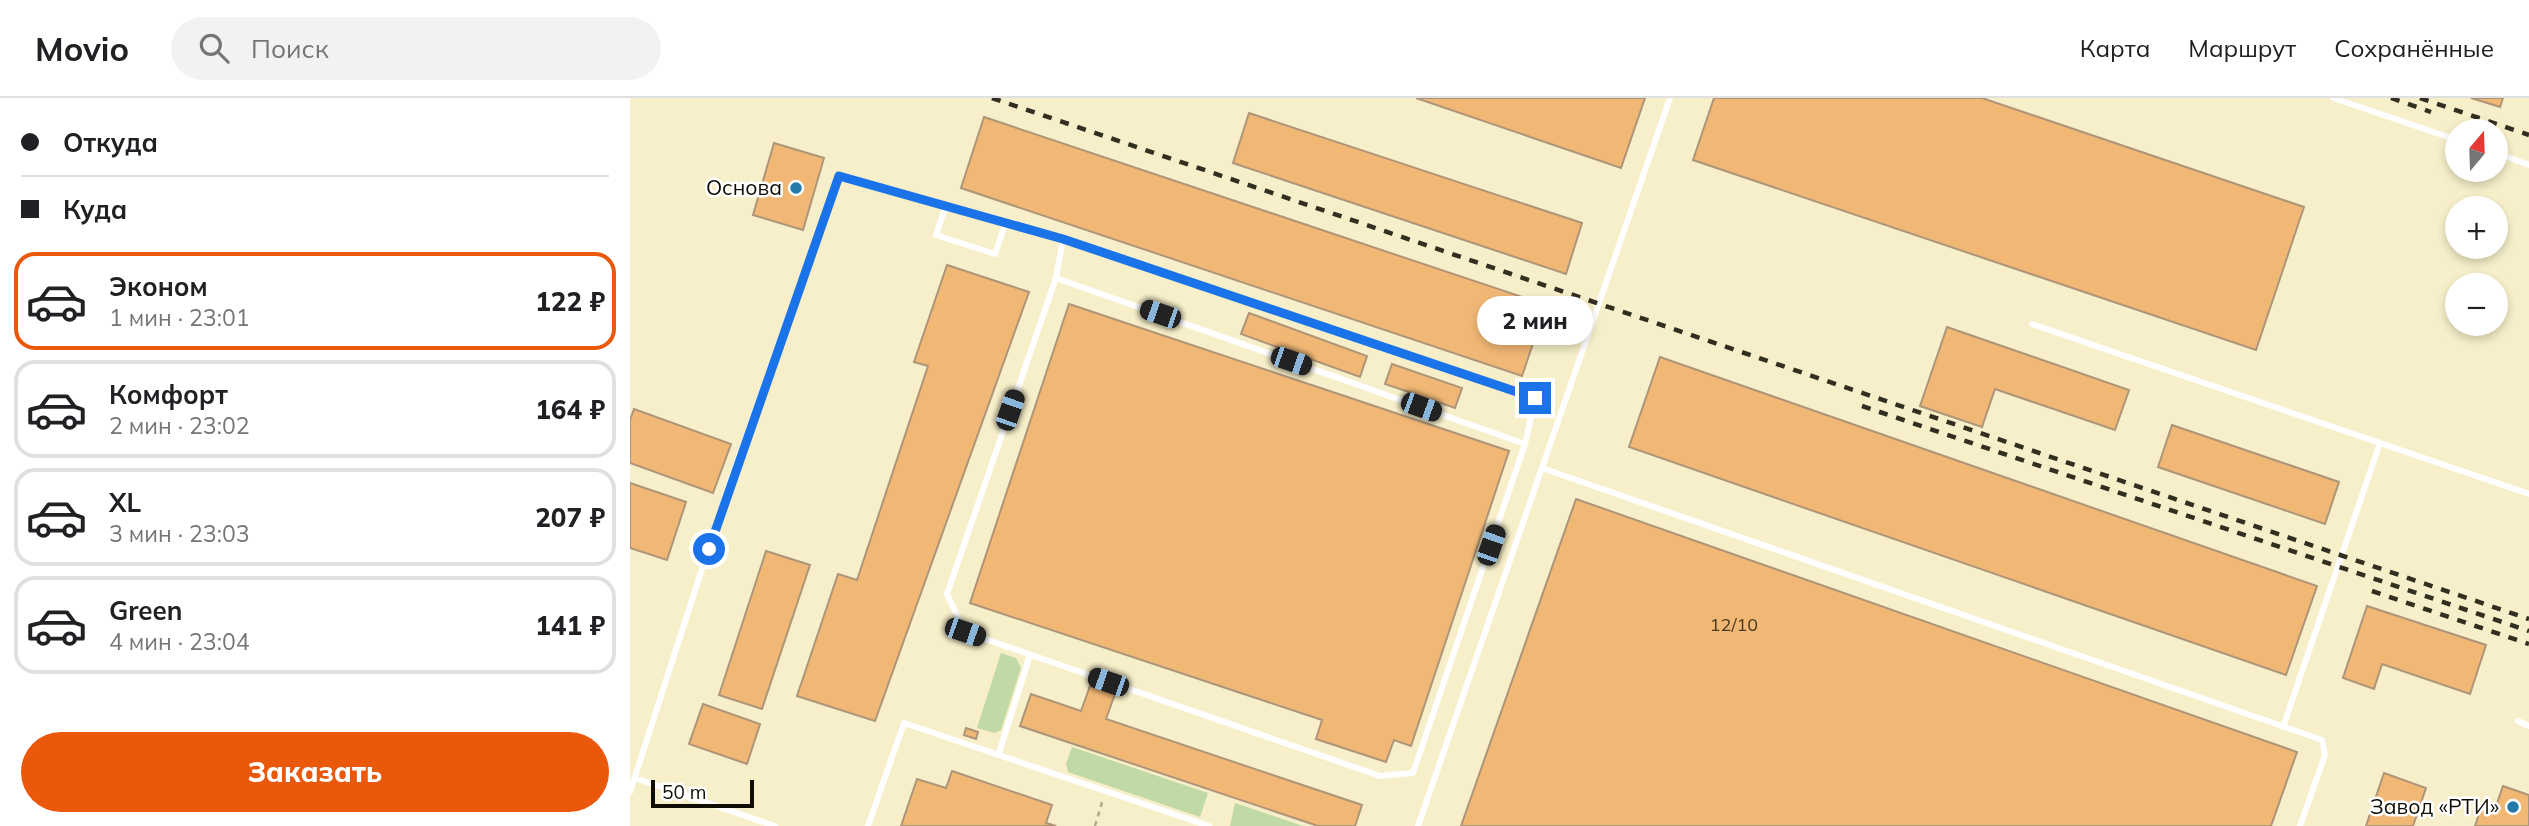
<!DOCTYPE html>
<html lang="ru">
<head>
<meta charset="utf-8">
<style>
	body { margin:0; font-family:Mulish,sans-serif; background:#f2f2f2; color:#202124; height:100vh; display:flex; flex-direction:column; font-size:26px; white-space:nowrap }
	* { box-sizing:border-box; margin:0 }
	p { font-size:23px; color:#757577 }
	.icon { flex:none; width:38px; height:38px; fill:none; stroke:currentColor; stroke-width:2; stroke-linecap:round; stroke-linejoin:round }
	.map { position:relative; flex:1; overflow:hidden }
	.panel { display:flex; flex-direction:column; background:#fff; width:630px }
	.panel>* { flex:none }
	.top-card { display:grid; align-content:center; height:154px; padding:0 21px; background:#fff }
	.needle { width:46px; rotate:19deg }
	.buttons { position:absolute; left:1815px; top:21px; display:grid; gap:14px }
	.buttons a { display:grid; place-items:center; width:63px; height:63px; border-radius:50%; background:#fff; box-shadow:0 4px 10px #0003; font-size:35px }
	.scale { position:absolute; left:21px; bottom:18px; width:103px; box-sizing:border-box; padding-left:7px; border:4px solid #100d03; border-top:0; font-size:19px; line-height:24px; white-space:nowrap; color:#100d03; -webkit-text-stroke:5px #fff; paint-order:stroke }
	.end { position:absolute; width:32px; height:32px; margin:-16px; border:9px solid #1a73e8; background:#fff; box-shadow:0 0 0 4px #fff }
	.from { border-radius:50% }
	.bubble { position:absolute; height:49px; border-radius:24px; background:#fff; box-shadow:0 4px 10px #0003; font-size:23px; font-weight:800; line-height:49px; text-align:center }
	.car { position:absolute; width:21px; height:42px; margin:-21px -10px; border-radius:9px; box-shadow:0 0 5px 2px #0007; background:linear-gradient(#222 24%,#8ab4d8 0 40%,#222 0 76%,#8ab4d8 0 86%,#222 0) }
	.top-card b { display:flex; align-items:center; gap:24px; height:66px; font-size:26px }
	.top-card b+b { border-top:2px solid #e0e0e0 }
	.top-card i { width:18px; height:18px; background:#202124 }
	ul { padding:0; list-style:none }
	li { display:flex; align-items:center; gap:21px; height:98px; margin:0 14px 10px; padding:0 7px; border:4px solid #e0e0e0; border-radius:21px }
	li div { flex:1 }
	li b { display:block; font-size:26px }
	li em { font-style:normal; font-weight:800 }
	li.current { border-color:#ea580c }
	li>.icon { width:63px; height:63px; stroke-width:1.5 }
	.cta { display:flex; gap:14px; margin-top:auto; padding:14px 21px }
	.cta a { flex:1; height:80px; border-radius:42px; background:#ea580c; color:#fff; font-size:28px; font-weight:800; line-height:80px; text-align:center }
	header { display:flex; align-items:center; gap:42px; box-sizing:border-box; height:98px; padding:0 35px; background:#fff; border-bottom:2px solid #e0e0e0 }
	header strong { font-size:33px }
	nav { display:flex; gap:38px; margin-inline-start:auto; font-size:24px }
	.search { width:490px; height:63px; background:#f2f2f2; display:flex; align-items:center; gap:18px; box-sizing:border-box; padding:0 24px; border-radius:38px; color:#757577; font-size:26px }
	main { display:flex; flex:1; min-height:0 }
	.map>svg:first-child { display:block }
	.green { fill:#c1d9a4 }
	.building { fill:#f1b875; stroke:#ae9579; stroke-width:2 }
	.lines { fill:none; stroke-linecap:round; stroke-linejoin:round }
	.path { stroke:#b1ab8d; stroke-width:2.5; stroke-dasharray:5 5; stroke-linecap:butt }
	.service { stroke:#fff; stroke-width:6 }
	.rail { stroke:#322e20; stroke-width:4.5; stroke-dasharray:9 9; stroke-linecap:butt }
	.route { stroke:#1a73e8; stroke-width:9 }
	.poi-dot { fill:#247baa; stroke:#fff; stroke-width:2.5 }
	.labels { text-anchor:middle; stroke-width:5; stroke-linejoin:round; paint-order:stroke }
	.number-label { font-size:18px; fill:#483820 }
	.poi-label { font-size:21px; fill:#100d03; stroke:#fff; text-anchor:end }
</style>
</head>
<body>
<header>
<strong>Movio</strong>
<div class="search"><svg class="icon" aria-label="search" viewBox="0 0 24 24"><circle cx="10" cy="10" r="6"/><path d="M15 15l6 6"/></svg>Поиск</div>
<nav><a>Карта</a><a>Маршрут</a><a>Сохранённые</a></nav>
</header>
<main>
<section class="panel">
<div class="top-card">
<b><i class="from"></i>Откуда</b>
<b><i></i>Куда</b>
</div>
<ul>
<li class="current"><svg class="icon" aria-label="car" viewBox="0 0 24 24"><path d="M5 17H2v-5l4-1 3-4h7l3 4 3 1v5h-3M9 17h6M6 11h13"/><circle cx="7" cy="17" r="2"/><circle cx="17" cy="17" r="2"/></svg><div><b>Эконом</b><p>1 мин · 23:01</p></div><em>122 ₽</em></li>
<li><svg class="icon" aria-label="car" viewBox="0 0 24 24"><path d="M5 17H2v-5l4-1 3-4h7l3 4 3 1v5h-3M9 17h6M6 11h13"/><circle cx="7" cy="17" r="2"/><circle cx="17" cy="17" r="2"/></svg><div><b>Комфорт</b><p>2 мин · 23:02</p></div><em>164 ₽</em></li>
<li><svg class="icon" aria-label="car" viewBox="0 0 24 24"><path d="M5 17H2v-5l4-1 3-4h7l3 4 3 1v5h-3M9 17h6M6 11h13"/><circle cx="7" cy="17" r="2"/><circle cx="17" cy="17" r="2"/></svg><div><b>XL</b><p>3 мин · 23:03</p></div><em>207 ₽</em></li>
<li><svg class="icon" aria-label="car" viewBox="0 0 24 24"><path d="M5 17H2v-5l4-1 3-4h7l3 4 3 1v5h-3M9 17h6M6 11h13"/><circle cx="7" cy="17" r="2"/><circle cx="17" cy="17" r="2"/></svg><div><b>Green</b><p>4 мин · 23:04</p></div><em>141 ₽</em></li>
</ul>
<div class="cta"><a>Заказать</a></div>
</section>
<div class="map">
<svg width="1899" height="728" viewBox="0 0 1899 728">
	<rect width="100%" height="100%" fill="#f6efc9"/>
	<!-- green -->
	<path class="green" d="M371,555L386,560L391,570L371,632L365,635L347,630Z
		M442,649L578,695L570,719L438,674L436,666Z
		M605,705L673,728H600Z"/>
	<!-- building -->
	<path class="building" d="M786,0H1015L991,70Z
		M1084,0H1352L1674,109L1626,252L1063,62Z
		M1841,0H1873L1870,9Z
		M619,15L952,125L936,176L603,65Z
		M354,19L916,207L892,278L331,90Z
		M144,45L194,60L173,132L123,117Z
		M317,167L399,194L245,623L167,598L208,476L227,482L298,268L284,264Z
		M439,206L879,353L781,648L764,642L756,664L686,641L692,622L340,505Z
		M619,215L737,258L730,279L611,236Z
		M1317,229L1499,292L1485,332L1365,291L1352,329L1290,308Z
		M1030,259L1687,488L1656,577L999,349Z
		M762,266L832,290L825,310L755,286Z
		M4,311L101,346L83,395L0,365V322Z
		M1542,327L1709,384L1695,426L1528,369Z
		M0,385L56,404L37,462L0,450Z
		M946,401L1667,654L1641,728H831Z
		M136,453L180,467L132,611L89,597Z
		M1737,508L1856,547L1840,596L1752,566L1744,591L1713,580Z
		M460,588L485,596L476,621L732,707L725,728H688L390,628L401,596L451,613Z
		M73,606L130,626L117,666L59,646Z
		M336,630L348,634L346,641L334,637Z
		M322,673L422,707L416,725L426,728H271L287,681L316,690Z
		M1754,675L1796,690L1783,728H1736Z
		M1873,688L1899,697V728H1845L1852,707L1865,711Z"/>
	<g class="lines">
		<!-- path -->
		<path class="path" d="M465,728L473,701"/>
		<!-- service -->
		<path class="service" d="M1703,0L1827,42
			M1866,55L1899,67
			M316,107L306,137L365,156L376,124
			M426,180L895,346
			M1402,226L1899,396
			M912,370L1692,642L1695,657L1670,728
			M1888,623L1899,628
			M1653,629L1750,345
			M369,655L400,557
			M5,680L145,728
			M0,694L103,375L209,78L433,141L426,180L317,496L335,534L750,678L783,675L895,346L905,301L433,141
			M238,728L274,625L579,728
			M788,728L1040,0"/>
		<!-- rail -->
		<path class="rail" d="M362,0L1899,521
			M1761,0L1801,14
			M1790,0L1899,37
			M1232,308L1899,533
			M1742,493L1899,546"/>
	</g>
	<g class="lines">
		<!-- route -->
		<path class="route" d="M79,451L209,78L433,141L905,300"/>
	</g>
	<!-- markers -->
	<g class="poi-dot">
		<circle cx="166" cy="90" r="7"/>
		<circle cx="1883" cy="709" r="7"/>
	</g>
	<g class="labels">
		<!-- number labels -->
		<g class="number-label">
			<text x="1104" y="533">12/10</text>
		</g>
		<!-- poi labels -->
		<g class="poi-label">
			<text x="152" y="97">Основа</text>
			<text x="1869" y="716">Завод «РТИ»</text>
		</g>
	</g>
</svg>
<div class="buttons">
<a><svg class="needle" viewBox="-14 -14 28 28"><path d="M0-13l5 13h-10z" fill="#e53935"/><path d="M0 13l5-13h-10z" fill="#757577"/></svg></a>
<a>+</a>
<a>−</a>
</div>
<div class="scale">50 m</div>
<i class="end from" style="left:79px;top:451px"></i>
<i class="end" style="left:905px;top:300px"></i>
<div class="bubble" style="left:847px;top:198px;width:116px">2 мин</div>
<i class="car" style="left:530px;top:216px;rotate:289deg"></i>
<i class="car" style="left:661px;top:263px;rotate:109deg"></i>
<i class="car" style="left:791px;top:309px;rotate:110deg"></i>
<i class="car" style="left:380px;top:312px;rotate:19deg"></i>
<i class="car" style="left:861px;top:447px;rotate:19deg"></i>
<i class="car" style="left:335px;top:534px;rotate:109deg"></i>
<i class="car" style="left:478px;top:584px;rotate:289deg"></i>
</div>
</main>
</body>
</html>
